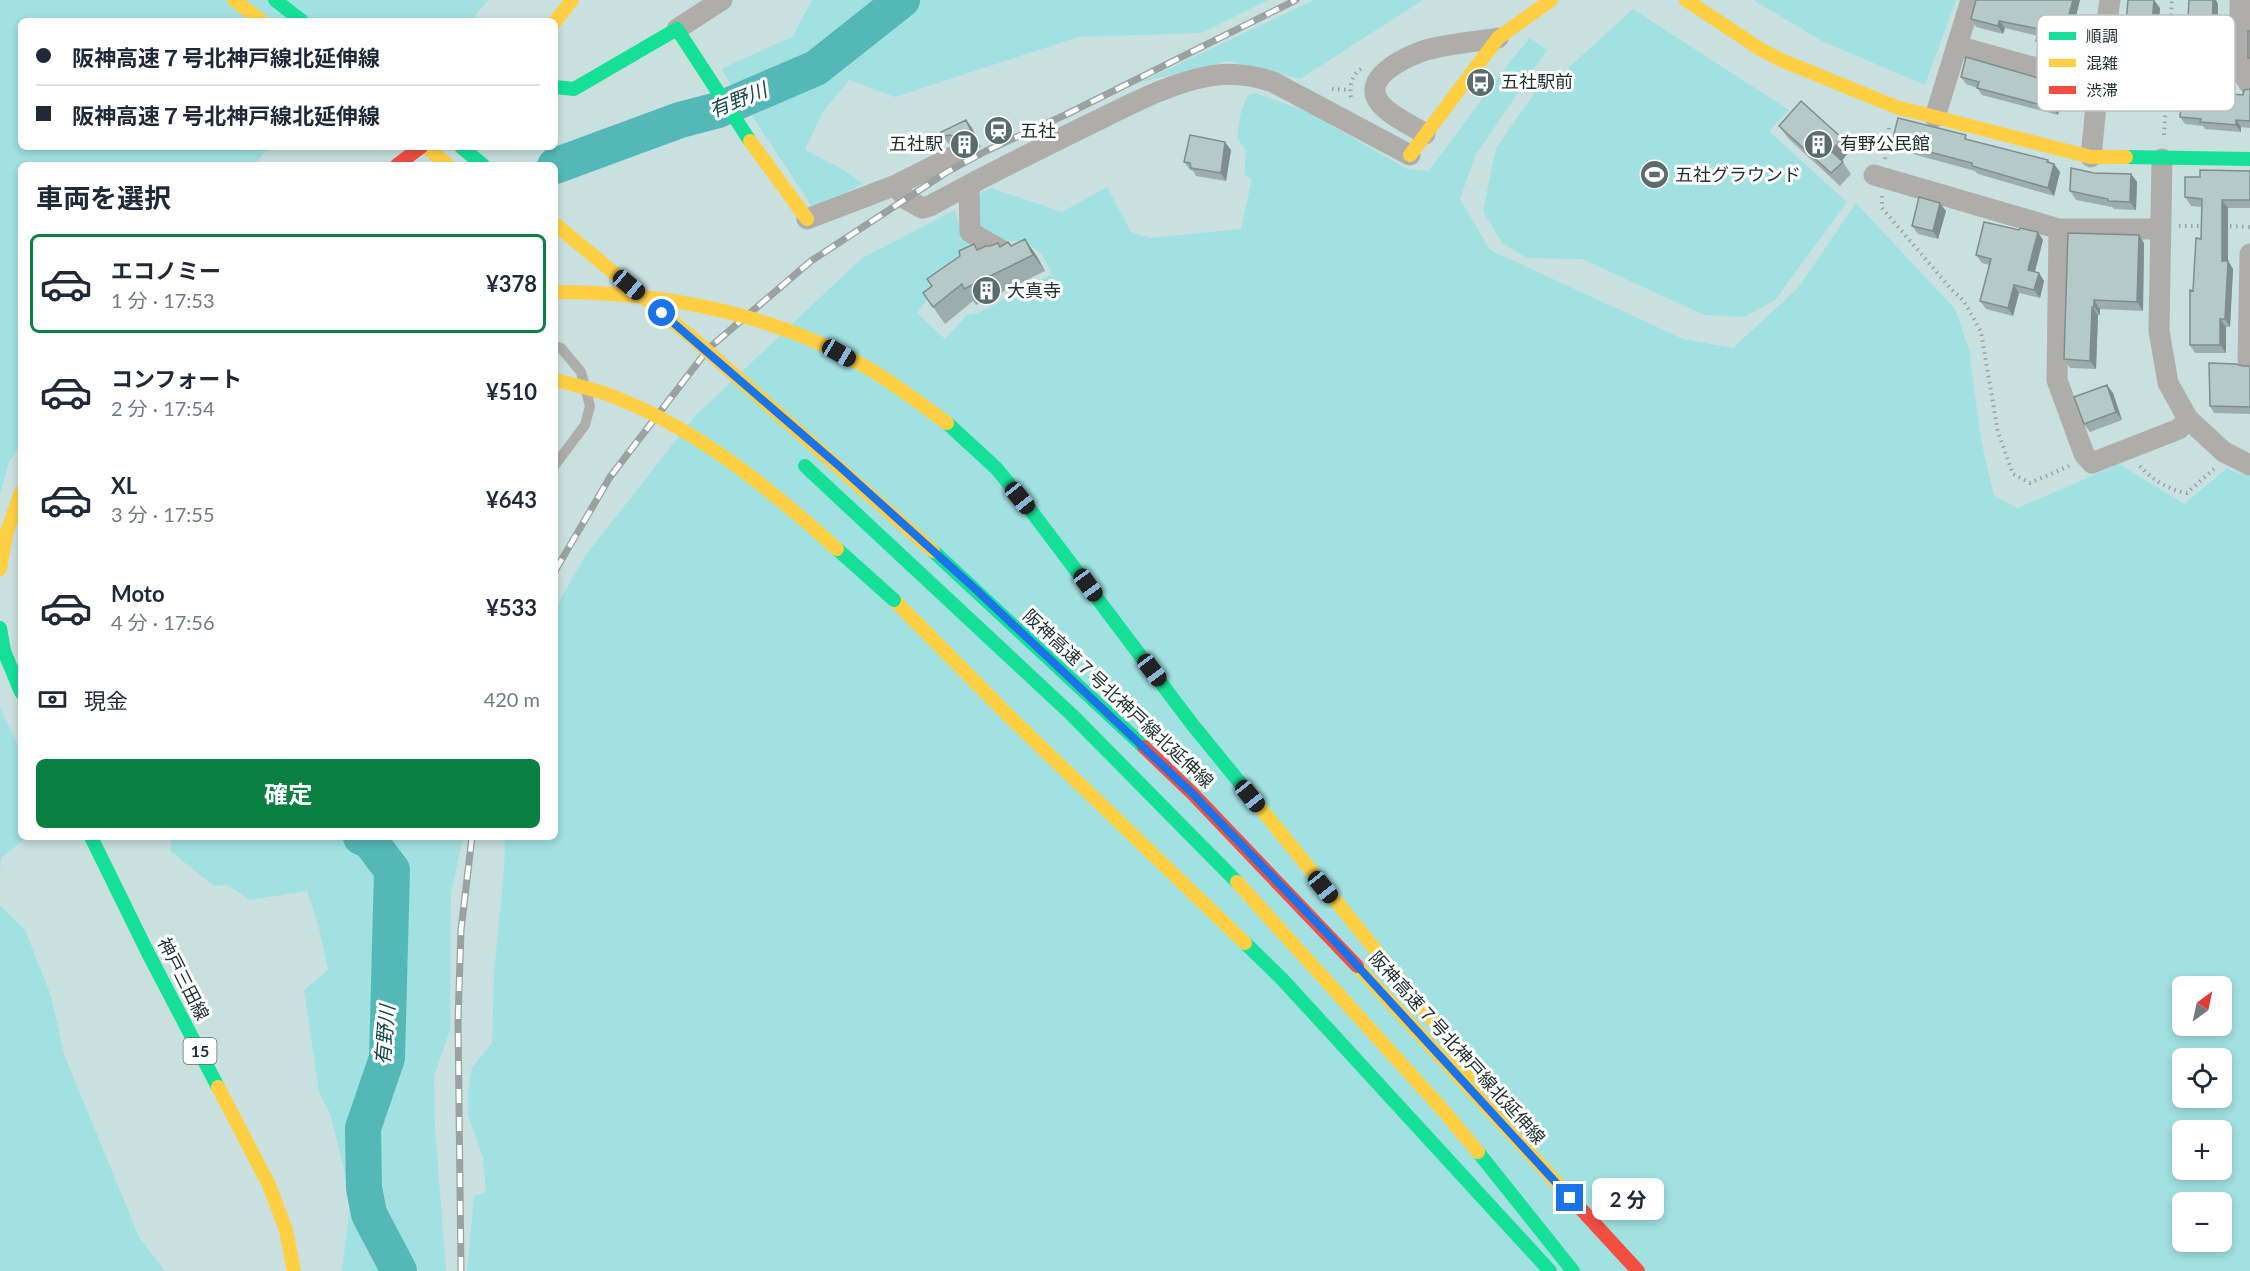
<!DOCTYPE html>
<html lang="ja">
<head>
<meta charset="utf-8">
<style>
	body { margin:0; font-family:Lato,"Noto Sans JP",sans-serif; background:#f6f6f7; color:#1f2937; height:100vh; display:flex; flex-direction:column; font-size:22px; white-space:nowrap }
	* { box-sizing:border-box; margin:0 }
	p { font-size:20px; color:#747a83 }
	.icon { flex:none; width:33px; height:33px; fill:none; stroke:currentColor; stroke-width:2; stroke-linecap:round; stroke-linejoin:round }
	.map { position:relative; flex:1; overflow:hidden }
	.sheet { position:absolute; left:18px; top:162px; width:540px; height:678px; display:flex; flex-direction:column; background:#fff; border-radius:9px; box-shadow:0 3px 9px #0003 }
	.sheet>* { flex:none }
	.hud { position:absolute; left:18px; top:18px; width:540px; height:132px; border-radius:9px; box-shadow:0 3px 9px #0003; display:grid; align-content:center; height:132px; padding:0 18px; background:#fff }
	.needle { width:39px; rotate:33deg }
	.buttons { position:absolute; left:2172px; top:976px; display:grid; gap:12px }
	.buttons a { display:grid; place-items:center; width:60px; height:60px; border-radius:9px; background:#fff; box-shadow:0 3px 9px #0003; font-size:30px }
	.end { position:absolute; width:27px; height:27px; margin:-14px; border:8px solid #1a73e8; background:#fff; box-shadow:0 0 0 3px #fff }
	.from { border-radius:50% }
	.bubble { position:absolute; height:42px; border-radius:9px; background:#fff; box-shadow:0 3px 9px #0003; font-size:20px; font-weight:700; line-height:42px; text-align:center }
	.car { position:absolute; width:18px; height:36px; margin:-18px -9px; border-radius:8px; box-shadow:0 0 4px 2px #0007; background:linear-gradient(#222 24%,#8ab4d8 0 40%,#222 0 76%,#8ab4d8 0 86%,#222 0) }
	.hud b { display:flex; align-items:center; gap:21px; height:57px; font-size:22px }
	.hud b+b { border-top:2px solid #e0e1e3 }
	.hud i { width:15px; height:15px; background:#1f2937 }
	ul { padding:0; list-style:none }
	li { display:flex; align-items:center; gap:18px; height:99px; margin:0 12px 9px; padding:0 6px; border:3px solid transparent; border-radius:9px }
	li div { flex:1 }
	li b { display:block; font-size:22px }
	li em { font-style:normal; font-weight:700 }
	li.selected { border-color:#0b8043 }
	li>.icon { width:54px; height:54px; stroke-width:1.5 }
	h2 { padding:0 18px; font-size:27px; line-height:72px }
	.pay { display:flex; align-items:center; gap:15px; height:66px; padding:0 18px; font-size:22px }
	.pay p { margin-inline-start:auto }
	.cta { display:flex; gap:12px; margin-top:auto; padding:12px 18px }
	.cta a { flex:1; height:69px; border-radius:9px; background:#0b8043; color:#fff; font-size:24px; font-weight:700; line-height:69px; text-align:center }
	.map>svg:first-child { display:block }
	.green { fill:#a2e1e1; fill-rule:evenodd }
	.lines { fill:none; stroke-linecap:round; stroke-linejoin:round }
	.river { stroke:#54b8b8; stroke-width:36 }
	.path { stroke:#9ca09f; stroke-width:4; stroke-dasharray:1.5 4.5; stroke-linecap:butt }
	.lane { stroke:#aeadaa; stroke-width:10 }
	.street { stroke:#aeadaa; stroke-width:21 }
	.fast { stroke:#16e098; stroke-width:14 }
	.slow { stroke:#ffcf43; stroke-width:14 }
	.jam { stroke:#f24e42; stroke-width:14 }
	.rail-casing { stroke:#99a2a0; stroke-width:7 }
	.rail { stroke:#fff; stroke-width:4.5; stroke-dasharray:14; stroke-linecap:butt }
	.fast-bridge { stroke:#16e098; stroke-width:14 }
	.slow-bridge { stroke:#ffcf43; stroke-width:14 }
	.jam-bridge { stroke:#f24e42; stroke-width:14 }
	.wall { fill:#9dadad }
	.shaded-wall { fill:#7f8d8d }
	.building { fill:#b6c9c9; stroke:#7f8d8d; stroke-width:1.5 }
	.route { stroke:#1a73e8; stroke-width:8 }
	.labels { text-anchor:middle; stroke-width:6; stroke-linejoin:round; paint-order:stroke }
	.shield { fill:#fff; stroke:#626d6d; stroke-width:1.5 }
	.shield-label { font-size:16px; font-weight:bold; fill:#1e2f2e }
	.poi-label { font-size:18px; fill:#1e2f2e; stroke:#fff; text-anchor:start }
	.street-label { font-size:18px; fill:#1e2f2e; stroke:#fff }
	.water-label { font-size:20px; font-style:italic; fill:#144949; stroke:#fff }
	.key { fill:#fff; stroke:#bcc1c0; stroke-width:1.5 }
	.key-label { font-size:16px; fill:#1e2f2e }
</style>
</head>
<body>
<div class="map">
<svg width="2250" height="1271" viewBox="0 0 2250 1271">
	<rect width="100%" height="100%" fill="#c9e0e0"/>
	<!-- green -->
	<path class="green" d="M0,0H488L471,21H21V147H269L254,165H21V444L9,462L0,494Z
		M812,0H1268L1201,33L1078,37L895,97L849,80L822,113L805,150L842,169L863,184L813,208L721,69L792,37Z
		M1314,0H1423L1300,79L1229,61L1141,82Z
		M1753,0H1956L1925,85L1822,41Z
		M1633,9L1789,110L1769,131L1847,202L1775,300L1744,317L1704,315L1582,259L1527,258L1502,243L1483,211L1496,148L1545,78L1552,83Z
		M1530,38L1547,50L1475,156L1460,199L1490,250L1683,339L1733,348L1798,288L1856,203L1955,309L1969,349L1981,440L1994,496L2018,508L2119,464L2184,504L2227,468L2235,472L2250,476V1271H467L474,1196L486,1192L483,1158L468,1115V1092L472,1067L492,1043L494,973L504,870L505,837H555V609L585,556L695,416L862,258L955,210L961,233L979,249L942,279L917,313L945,339L967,315L978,313L1052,274L1041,253L1025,242L1000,240L980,228L976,195L991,188L1062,212L1107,187L1131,232L1150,238L1241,229L1252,179L1244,175L1246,151L1237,138L1241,112L1248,95L1255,93L1306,111L1407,169L1428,171C1463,128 1493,79 1530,38ZM2182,987H2222V1026H2182ZM2182,1059H2222V1098H2182ZM2182,1131H2222V1170H2182ZM2182,1203H2222V1242H2182Z
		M0,708L21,751V837H27L1,858L0,872Z
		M172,837H463L451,893L450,1030L434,1076L435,1126L446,1271H419L388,1234L374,1207L361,1215L390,1271H342L350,1206L343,1165L330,1113L319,1092L304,990L328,970L318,924L307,891L250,900L227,885L214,886L170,851Z
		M0,905L25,930L51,996L64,1054L139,1237L165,1271H0Z"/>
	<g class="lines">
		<!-- river -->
		<path class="river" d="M555,166L680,120L718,110L816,68L902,0
			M361,837L370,841L392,870L387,1058L363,1128L364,1188L369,1214L399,1271"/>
		<!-- path -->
		<path class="path" d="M1332,89L1350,90
			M1351,97C1349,87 1352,74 1361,69
			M2164,135L2172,0
			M1885,159L1889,128
			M1882,196V208L1951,289L1964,301L1981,332L1998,432L2013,474L2030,483L2069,466
			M2179,226H2204
			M2224,226L2250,227
			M2140,466C2151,479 2171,491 2187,493L2214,469"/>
		<!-- lane -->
		<path class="lane" d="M555,346L561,348L581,372L590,406L585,425L555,465"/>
		<!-- street -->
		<path class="street" d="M2240,0V70L2250,85
			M677,29L722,0
			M1957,46L2098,85
			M1935,117L1971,0
			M1425,134C1413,126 1387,114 1379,102C1362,78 1402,59 1420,52C1441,44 1475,42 1498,38
			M2091,157L2098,85L2110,0
			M2162,159L2159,331L2168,383L2188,419L2224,452L2250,465
			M1874,175L2059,229H2161
			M896,185L954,156
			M969,185L970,232L1001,250
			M807,219L896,185L906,199L922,208L930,206C984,176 1039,149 1094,122C1131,104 1170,83 1210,76C1231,72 1252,75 1273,82L1410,155
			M2059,229L2057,380L2084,454L2092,463L2179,429L2188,419
			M2250,254L2248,360H2250"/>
		<!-- fast -->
		<path class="fast" d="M275,0L302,21
			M555,87L574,89L677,29L750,141
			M461,147L483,165
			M2126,157L2250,159
			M947,423L996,468L1032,512L1192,724L1245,789
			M0,628L4,651L21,692
			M91,837L148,953L218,1087
			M1245,943L1282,979L1550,1271"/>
		<!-- slow -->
		<path class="slow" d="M234,0L262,21
			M1686,0L1760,49L1781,60L1896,107L2091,157H2126
			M555,22L572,0
			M750,141L807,219
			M426,147L448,165
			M1410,155L1498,38L1551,0
			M0,569L6,535L21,492
			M894,600L1012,719L1245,943
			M1245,789L1443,1033L1472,1074
			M218,1087L269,1185L286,1230L294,1271"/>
		<!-- jam -->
		<path class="jam" d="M397,165L421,147"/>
		<defs>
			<path id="rail" d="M555,571L610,477L709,348L811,261L947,172L986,151L1065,115L1296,0
				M461,1271L458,1021L461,930L472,837"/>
		</defs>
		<!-- rail casing -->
		<use href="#rail" class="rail-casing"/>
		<!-- rail -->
		<use href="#rail" class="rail"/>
		<!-- fast-bridge -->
		<path class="fast-bridge" d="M805,466L1072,715L1237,882
			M837,549L894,600
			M933,551L1144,747
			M1478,1152L1573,1271"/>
		<!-- slow-bridge -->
		<path class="slow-bridge" d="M555,224L695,340L933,551
			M555,292C662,292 774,313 868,368C896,385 921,404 947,423
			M555,380C571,384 588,388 604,393C693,425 768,487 837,549
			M1237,882L1442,1109L1478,1152
			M1357,966L1569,1196"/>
		<!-- jam-bridge -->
		<path class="jam-bridge" d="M1144,747L1192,793L1357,966
			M1569,1196L1638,1271"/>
	</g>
	<!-- wall -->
	<path class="wall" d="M2080,0L2066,55L2042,48L2036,41L2038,36L2005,28L2003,34L1976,27L1971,19Z
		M2218,4L2217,65L2187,64L2181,56L2187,38Z
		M2160,8L2153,91L2117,87L2111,80L2123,57Z
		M1961,77L2064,91L2058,115L1982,95L1977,88L1966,84Z
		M2250,89V128L2241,127V132L2205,129L2203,126L2185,124L2180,117L2217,93L2243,95Z
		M966,120L972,128L981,147L966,155L960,145L955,143L949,144L943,136Z
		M1779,126L1842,138L1850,150L1842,161L1851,174L1840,186L1788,138Z
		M1969,140L2054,164L2060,172L2054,196L1978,174L1975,171L1898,150L1892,142Z
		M1231,150L1226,181L1196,176L1193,171L1190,170L1184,162Z
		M2250,171V208H2228V261L2233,269L2230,327H2226V353H2195L2190,345L2201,239L2202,207L2191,206L2185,197L2200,177Z
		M2094,173L2131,174L2137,182L2136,210L2114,209L2112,207L2076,200L2070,191Z
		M1946,211L1938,239L1918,234L1912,226Z
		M2068,233L2139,235L2144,243L2143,311L2100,309V315H2098L2096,369L2070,368L2064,359Z
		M2043,240L2035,272L2039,273L2044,281L2040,298L2019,293L2013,316L1986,309L1980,301L1989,265L1982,263L1976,255Z
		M990,246H1011L1036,255L1045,271L976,305L973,301L945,324L923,293L978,250Z
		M2243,366H2250V414L2214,413L2210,406Z
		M2113,393L2122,420L2090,432L2084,424Z"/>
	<!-- shaded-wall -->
	<path class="shaded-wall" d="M2073,0H2080L2066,55L2060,47Z
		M2154,0L2160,8L2153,91L2147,83Z
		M2213,0H2216L2218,4L2217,65L2211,57Z
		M1999,21L2005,28L2003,34L1998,26Z
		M2059,84L2064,91L2058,115L2053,108Z
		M2212,85L2217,92V99L2212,92Z
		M966,120L972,128L981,147L975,139Z
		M2236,120L2241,127V132L2236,125Z
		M1842,138L1850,150L1840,163L1831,151Z
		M1225,142L1231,150L1226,181L1221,173Z
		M2048,160L2053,168L2054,164L2060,172L2054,196L2048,188Z
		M2131,174L2137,182L2136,210L2130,202Z
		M2222,200L2228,208V261L2233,269L2230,327L2225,319L2222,261Z
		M1940,203L1946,211L1938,239L1933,231Z
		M2038,232L2043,240L2033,278L2028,270Z
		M2139,235L2144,243L2143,311L2137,302Z
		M1025,239L1036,255L1045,271L1033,255Z
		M2039,273L2044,281L2040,298L2034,290Z
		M2014,285L2019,293L2013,316L2008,308Z
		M2094,300L2100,309V315L2094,307Z
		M2092,307L2098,315L2096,369L2090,361Z
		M2220,319L2226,327V353L2220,345Z
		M2107,385L2113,393L2122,420L2116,412Z"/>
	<!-- building -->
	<path class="building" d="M1976,0H2073L2060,47L2036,41L2039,29L1999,21L1998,26L1971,19Z
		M2128,0H2154L2147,83L2111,80L2114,56L2123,57Z
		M2189,0H2213L2211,57L2181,56L2183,37L2187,38Z
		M2248,31H2250V58H2248Z
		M1966,57L2059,84L2053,108L1977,88L1979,82L1961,77Z
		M2183,82L2212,85V92L2243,95L2244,90L2250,89V121L2236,120V125L2200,122L2201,119L2180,117Z
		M1801,101L1842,138L1831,151L1843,162L1831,173L1779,126Z
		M1898,118L1966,135L1965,139L2048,160L2047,162L2054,164L2048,188L1972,166V163L1892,142Z
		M966,120L975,139L961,146L956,137L950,135L943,136L941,132Z
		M1190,135L1225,142L1221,173L1191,168L1190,163L1184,162Z
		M2071,168L2094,173L2131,174L2130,202L2108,201V199L2070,191Z
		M2200,170L2250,171V200H2222V261H2228L2225,319H2220V345H2190V290L2193,291L2196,238L2201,239L2202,199L2185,197V177H2200Z
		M1919,197L1940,203L1933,231L1912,226Z
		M1984,222L2019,230L2020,228L2038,232L2028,270L2039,273L2034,290L2014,285L2008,308L1980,301L1991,259L1976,255Z
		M2068,233L2139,235L2137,302L2094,300V307H2092L2090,361L2064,359Z
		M1025,239L1033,255L964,289L962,284L933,307L923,293L932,286L927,279L960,256L959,251L974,244L977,250L986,246H990L998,243L1000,247L1008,242L1011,246Z
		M2209,363L2236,364L2243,366H2250V407L2210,406Z
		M2107,385L2116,412L2084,424L2074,397Z"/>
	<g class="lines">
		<!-- route -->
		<path class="route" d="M662,313L839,466L971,585L1192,793L1341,948L1570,1198"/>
	</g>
	<!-- icons -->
	<defs>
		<symbol id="bus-disc" viewBox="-11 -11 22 22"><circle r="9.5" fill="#5a6d6c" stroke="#fff"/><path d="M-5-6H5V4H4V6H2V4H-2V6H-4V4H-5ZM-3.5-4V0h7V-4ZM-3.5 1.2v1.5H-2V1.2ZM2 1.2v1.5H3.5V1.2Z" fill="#fff"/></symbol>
		<symbol id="station-disc" viewBox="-11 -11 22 22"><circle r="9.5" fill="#5a6d6c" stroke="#fff"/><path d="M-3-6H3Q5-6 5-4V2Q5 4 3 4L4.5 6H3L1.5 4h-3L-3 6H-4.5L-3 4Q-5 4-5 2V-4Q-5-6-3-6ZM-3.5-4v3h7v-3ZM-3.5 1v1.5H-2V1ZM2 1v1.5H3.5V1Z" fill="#fff"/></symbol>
		<symbol id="building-disc" viewBox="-11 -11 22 22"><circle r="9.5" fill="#5a6d6c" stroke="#fff"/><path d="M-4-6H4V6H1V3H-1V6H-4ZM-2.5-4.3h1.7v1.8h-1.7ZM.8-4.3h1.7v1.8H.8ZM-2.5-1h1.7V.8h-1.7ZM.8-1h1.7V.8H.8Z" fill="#fff"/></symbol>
		<symbol id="stadium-disc" viewBox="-11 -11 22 22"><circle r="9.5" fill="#5a6d6c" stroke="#fff"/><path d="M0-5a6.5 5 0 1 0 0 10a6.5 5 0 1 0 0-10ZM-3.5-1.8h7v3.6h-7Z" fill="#fff"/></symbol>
	</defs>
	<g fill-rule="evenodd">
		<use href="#bus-disc" x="1464" y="66" width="33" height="33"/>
		<use href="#station-disc" x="982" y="114" width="33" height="33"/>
		<use href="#building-disc" x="948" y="128" width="33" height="33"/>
		<use href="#building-disc" x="1802" y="128" width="33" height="33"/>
		<use href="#stadium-disc" x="1638" y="158" width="33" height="33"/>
		<use href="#building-disc" x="970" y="274" width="33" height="33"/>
	</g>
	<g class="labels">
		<!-- shield labels -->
		<rect class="shield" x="183.5" y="1038" width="33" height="26" rx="4.5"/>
		<g class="shield-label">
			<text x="200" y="1057">15</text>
		</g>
		<!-- poi labels -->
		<g class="poi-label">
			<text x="1501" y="88">五社駅前</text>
			<text x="1020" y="137">五社</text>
			<text x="943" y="150" text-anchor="end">五社駅</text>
			<text x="1840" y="150">有野公民館</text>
			<text x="1675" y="181">五社グラウンド</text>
			<text x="1007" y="297">大真寺</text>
		</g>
		<!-- street labels -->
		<g class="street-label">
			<text transform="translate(1118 699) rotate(43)" y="6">阪神高速７号北神戸線北延伸線</text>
			<text transform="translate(183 979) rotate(63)" y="6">神戸三田線</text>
			<text transform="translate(1457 1048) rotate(48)" y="6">阪神高速７号北神戸線北延伸線</text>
		</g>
		<!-- water labels -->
		<g class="water-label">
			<text transform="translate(738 100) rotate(-22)" y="7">有野川</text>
			<text transform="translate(385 1035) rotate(-85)" y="7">有野川</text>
		</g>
	</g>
	<!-- legend -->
	<rect x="2037" y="15" width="198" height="96" rx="9" class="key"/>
	<rect x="2049" y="32" width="27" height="8" fill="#16e098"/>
	<rect x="2049" y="59" width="27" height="8" fill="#ffcf43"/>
	<rect x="2049" y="86" width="27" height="8" fill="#f24e42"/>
	<g class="key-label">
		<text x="2086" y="42">順調</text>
		<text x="2086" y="69">混雑</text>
		<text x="2086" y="96">渋滞</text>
	</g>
</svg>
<div class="buttons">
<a><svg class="needle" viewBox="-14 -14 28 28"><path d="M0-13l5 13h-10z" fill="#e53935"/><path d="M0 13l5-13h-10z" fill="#747a83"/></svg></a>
<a><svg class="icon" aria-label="locate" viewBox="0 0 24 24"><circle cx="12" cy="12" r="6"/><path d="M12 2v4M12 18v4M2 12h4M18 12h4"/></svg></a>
<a>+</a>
<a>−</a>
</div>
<i class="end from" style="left:662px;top:313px"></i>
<i class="end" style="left:1570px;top:1198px"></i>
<div class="bubble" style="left:1592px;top:1178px;width:72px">2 分</div>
<i class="car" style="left:629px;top:285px;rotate:130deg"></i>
<i class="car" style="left:839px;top:353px;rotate:120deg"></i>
<i class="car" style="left:1020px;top:498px;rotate:141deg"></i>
<i class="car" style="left:1088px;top:585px;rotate:144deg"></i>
<i class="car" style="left:1152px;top:670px;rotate:143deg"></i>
<i class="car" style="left:1250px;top:796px;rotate:141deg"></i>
<i class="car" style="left:1323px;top:887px;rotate:141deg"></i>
<div class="hud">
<b><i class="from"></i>阪神高速７号北神戸線北延伸線</b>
<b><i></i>阪神高速７号北神戸線北延伸線</b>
</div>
<section class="sheet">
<h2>車両を選択</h2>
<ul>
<li class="selected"><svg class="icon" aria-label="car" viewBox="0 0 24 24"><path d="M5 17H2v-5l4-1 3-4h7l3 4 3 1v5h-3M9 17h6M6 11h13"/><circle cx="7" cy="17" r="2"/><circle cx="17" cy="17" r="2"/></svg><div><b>エコノミー</b><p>1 分 · 17:53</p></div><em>¥378</em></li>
<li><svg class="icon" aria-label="car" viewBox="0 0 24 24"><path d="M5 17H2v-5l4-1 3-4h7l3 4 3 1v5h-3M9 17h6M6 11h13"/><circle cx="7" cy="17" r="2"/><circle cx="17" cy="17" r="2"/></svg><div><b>コンフォート</b><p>2 分 · 17:54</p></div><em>¥510</em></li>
<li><svg class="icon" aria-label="car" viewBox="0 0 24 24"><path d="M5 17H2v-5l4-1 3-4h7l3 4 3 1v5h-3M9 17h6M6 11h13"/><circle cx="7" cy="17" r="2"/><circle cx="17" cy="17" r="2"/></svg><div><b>XL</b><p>3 分 · 17:55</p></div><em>¥643</em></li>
<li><svg class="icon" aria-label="car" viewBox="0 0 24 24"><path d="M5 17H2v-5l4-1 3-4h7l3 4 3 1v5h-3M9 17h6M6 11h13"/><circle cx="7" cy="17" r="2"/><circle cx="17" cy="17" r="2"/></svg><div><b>Moto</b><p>4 分 · 17:56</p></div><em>¥533</em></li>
</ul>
<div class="pay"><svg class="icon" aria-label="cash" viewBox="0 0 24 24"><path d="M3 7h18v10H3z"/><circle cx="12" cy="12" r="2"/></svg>現金<p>420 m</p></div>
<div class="cta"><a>確定</a></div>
</section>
</div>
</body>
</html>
